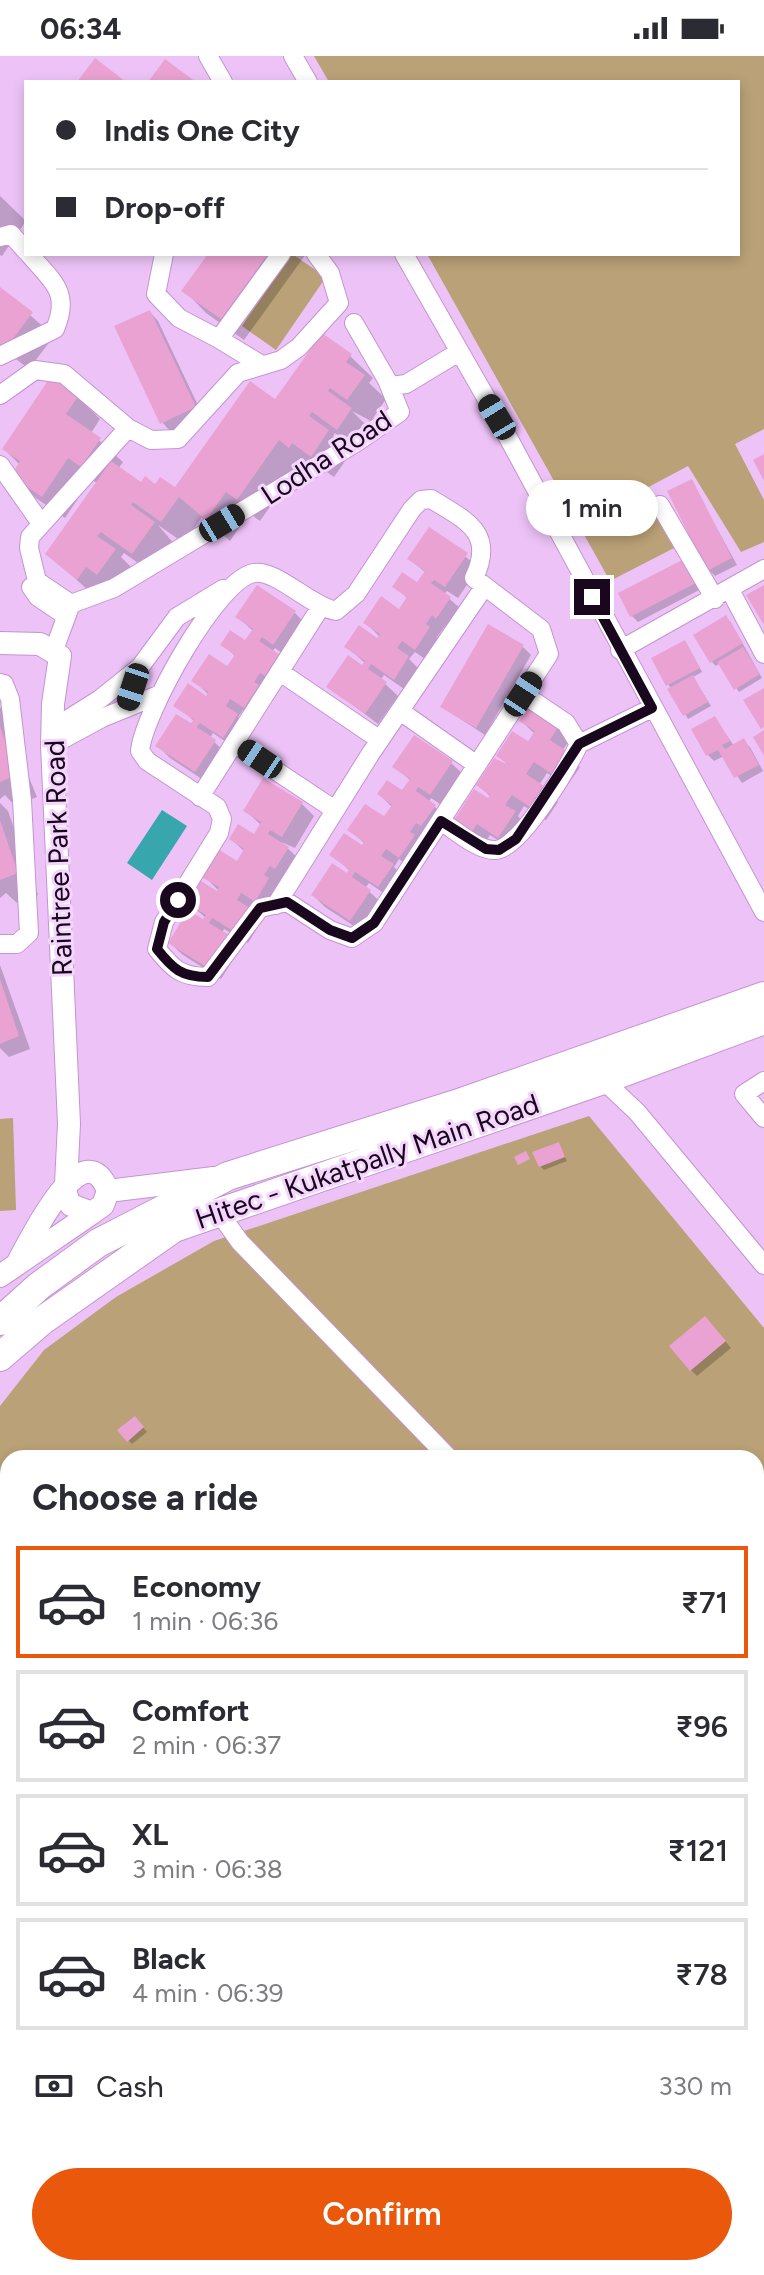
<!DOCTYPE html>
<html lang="en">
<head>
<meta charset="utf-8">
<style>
	body { margin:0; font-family:Figtree,sans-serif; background:#f2f2f3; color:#2b2b33; height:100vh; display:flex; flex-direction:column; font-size:30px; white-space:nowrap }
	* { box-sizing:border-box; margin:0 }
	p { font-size:26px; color:#7c7c81 }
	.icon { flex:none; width:44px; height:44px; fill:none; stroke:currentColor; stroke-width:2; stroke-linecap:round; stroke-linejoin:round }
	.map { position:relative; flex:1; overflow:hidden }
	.sheet { position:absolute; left:0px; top:1394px; width:764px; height:826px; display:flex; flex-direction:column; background:#fff; border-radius:24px 24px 0 0; box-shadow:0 4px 12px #0003 }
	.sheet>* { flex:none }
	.banner { position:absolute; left:24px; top:24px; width:716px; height:176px; border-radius:0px; box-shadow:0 4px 12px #0003; display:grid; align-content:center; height:176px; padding:0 32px; background:#fff }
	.end { position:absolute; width:36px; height:36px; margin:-18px; border:10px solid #19071e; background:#fff; box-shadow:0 0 0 4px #fff }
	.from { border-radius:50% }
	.bubble { position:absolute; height:56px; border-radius:28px; background:#fff; box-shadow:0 4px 12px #0003; font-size:26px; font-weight:600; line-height:56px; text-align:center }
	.car { position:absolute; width:24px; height:48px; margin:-24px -12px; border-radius:10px; box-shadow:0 0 6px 2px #0007; background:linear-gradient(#222 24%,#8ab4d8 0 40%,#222 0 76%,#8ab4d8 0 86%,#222 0) }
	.banner b { display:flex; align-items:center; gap:28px; height:76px; font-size:30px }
	.banner b+b { border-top:2px solid #e1e1e2 }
	.banner i { width:20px; height:20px; background:#2b2b33 }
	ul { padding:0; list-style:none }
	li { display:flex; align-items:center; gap:24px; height:112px; margin:0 16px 12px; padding:0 16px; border:4px solid #e1e1e2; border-radius:0px }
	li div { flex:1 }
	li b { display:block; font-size:30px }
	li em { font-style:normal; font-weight:600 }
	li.selected { border-color:#ea580c }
	li>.icon { width:72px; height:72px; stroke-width:1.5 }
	h2 { padding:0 32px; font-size:36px; line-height:96px }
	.pay { display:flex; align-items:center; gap:20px; height:88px; padding:0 32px; font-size:30px }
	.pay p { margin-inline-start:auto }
	.action { display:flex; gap:16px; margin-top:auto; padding:16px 32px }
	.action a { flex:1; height:92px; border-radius:48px; background:#ea580c; color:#fff; font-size:32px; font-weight:600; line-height:92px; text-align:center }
	.status { display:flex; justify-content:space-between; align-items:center; height:56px; padding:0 40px; background:#fff; direction:ltr }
	.status svg { height:22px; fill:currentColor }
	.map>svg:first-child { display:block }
	.green { fill:#baa177; fill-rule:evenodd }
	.water { fill:#38a7ad }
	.shadow { fill:#0003 }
	.building { fill:#eaa2d2 }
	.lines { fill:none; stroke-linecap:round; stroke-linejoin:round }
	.minor-casing { stroke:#c593d1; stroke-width:20 }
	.tertiary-casing { stroke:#c593d1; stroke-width:24 }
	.primary-casing { stroke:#c593d1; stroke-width:30 }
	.minor { stroke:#fff; stroke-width:18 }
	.tertiary { stroke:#fff; stroke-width:22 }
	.primary { stroke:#fff; stroke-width:28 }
	.route { stroke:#19071e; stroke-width:10 }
	.labels { text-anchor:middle; stroke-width:6; stroke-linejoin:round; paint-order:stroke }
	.street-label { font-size:28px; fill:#19071e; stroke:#f4d5fc }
</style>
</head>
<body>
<div class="status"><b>06:34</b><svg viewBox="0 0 49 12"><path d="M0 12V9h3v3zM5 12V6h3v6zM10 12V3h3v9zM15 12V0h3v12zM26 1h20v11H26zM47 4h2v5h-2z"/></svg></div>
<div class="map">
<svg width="764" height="2219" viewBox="0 0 764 2219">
	<rect width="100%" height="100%" fill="#edc3f7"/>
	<!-- green -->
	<path class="green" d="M314,0H764V373L735,388L764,444V486L741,496L688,410L641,435L674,492L610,525L427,198H738V26H329Z
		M292,198L326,221L276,294L242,270Z
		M589,1060L764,1272V2219H0V1350L44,1294L116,1241L214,1185ZM8,1402H756V2212H8Z
		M13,1062L16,1154L0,1155V1063Z"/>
	<!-- water -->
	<path class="water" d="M162,754L187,770L152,824L127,807Z"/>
	<!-- shadow -->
	<path class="shadow" d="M0,140L26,165L2,200L0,199Z
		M205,198H306L244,284L206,257L184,234L208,201Z
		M0,233L54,280L29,313L4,294L0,301Z
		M150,256L158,265L203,360L170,375L162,366Z
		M350,300L373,322L369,327L386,343L371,365L352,355L373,376L360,395L335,377L333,380L350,398L334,421L315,408L312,413L302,405L260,465L249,457L230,485L202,461L184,487L158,469L176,490L155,519L124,497L121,501L137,517L120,540L109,532L100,545L47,497L97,427L91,423L65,462L36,442L13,419L20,409L4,393L78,341L100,363L91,377L123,406L118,413L141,429L175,434L275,346Z
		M691,425L737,509L715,520L709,514Z
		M430,474L479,511L458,542L447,535L444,538L462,554L449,573L445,570L437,581L441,585L428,605L415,596L409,603L420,614L407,635L384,619L381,624L398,640L378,668L329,631L366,608L347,591L378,584L380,581L365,566L399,555L408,543L395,530L418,529L426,517L410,503Z
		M685,504L703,532L638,566L632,560Z
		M294,556L307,569L286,600L275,592L272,596L290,612L257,663L243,654L238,661L249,672L236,693L213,677L210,682L227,698L208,727L170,702L158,690L195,666L176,649L207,643L209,639L194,625L228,613L236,601L223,588L246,587L253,575L238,561Z
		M730,565L762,622L739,636L720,607L716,610L712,606L696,580Z
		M688,590L702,616L693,621L711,650L688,663L668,628Z
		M523,591L531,599L485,679L442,651Z
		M0,651L6,658L10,674L28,711L25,712L37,741L15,750L5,739L0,743Z
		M715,662L734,690L743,685L750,691L763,715L742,727L724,700L714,705L708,699L693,674Z
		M521,665L559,670L571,682L562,695L580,711L567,730L547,717L539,729L558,746L546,764L524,750L518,760L526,769L511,793L490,779L485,787L469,776L491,741L478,729L514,715L498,699L529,688L535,678Z
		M451,707L464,719L443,750L431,742L429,746L447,762L412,813L399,803L394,811L405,822L391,842L369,827L365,832L382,847L363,876L325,851L313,839L350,815L331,798L363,792L365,788L350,774L384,763L392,751L379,738L402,737L411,725L395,711Z
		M264,725L302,748L314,760L295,792L281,786L300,804L248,887L224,873L222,877L240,893L221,923L183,899L170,887L206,862L187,846L222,838L204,820L237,808L245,796L231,783L255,780L261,769L246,755Z
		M0,747L8,755L38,839L17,847L6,837L0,842Z
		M0,909L30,993L9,1001L0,992Z
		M558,1088L567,1105L544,1114L540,1110Z
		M711,1268L731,1292L697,1320L691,1314Z
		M135,1362L147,1376L132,1388L120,1375Z"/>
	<!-- building -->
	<path class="building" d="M95,2L126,26H77Z
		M165,3L196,26H148Z
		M208,198H268L221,263L181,235Z
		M0,231L33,256L6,292L0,288Z
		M150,254L196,351L160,368L114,270Z
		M322,277L352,298L346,306L365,319L347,344L330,332L328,335L352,352L337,374L312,356L309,360L329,374L311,401L292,387L289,392L279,384L237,444L226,436L206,464L179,441L161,466L133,446L131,449L155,466L132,498L101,476L97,480L116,493L97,519L86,511L77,524L45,498L111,405L141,426L145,420L155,428L160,421L175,431L250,325L275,343Z
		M51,320L79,339L66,358L101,382L81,411L68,402L42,441L11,420L20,405L2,393Z
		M764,398V425L753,404Z
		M692,423L732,502L707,515L667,435Z
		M429,471L468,497L445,531L434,524L431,527L451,541L436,563L432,559L426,568L430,571L415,594L402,585L397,592L409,600L394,624L371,608L368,613L387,626L365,658L326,631L348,599L362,609L365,605L344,591L359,569L377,582L380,578L363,567L381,540L399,553L407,541L392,531L402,516L417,526L425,515L407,503Z
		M686,502L698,526L630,561L618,537Z
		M257,529L296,555L273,589L262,581L259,585L279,598L265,620L260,617L254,626L259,629L244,652L230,643L226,650L238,658L223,682L200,667L197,671L216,684L195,716L155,690L176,658L191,667L194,664L173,650L188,627L206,640L208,636L191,625L209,598L227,610L235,599L220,589L230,574L245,584L253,573L235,561Z
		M764,529V569L746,539Z
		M726,559L743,587L710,607L693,579Z
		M488,568L524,589L476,672L440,651Z
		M685,584L700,612L666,630L651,602Z
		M743,591L760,618L734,634L717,606Z
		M693,619L708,646L683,660L667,633Z
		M764,632V671L761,673L743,644Z
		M530,649L560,668L550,684L569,697L555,720L534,706L526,718L547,732L533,753L512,739L505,749L516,755L498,782L477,768L472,776L454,764L474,733L488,742L490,739L476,729L494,702L511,710L496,700L512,675L528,685L535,675L519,665Z
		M715,660L730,685L722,689L725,693L744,682L759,709L734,722L718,694L706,700L691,673Z
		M0,670L16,719L0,726Z
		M764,674V700L753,681Z
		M414,679L453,705L430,739L418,731L416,735L436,749L421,770L416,767L410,776L415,779L399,802L386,793L381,800L394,808L378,831L355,816L352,821L371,834L350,865L311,839L332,807L347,817L349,813L329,799L344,777L362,789L364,786L347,774L365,748L384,760L392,749L377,738L387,724L402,734L410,723L392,711Z
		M263,722L303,746L282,781L270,774L268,778L289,791L275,813L270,810L264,819L269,822L255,846L241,837L237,844L250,852L235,876L212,862L209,867L229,879L208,912L168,887L188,854L203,863L206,859L184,846L198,823L217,835L219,831L201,821L218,793L237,805L244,793L229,783L238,768L254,778L261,766L243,755Z
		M0,764L18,817L0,824Z
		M0,923L19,980L0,988Z
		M559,1086L565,1101L539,1111L532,1096Z
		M526,1095L530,1103L518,1109L514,1101Z
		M705,1260L726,1285L690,1315L669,1290Z
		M135,1360L144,1371L127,1386L117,1374Z"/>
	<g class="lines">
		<defs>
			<path id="minor" d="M208,0L223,26
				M293,0L308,26
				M0,181L11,178L26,195
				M164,198L156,238L179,262L219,283
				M404,198L497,361L764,856
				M0,300L55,273C71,236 52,225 29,198
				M260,308L219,283L281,198
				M390,330L406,328L459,296
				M0,339L35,314L64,318L128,372
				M0,409L40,466
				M431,443C465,464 496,476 474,522L541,573L549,598L374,867L352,882L330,874L287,846L260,852L208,921C181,921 173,913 157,893L164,866L219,777L222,763L217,751L147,705L140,695C143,659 217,523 254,517C276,513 310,550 336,555L356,538L412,453L421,444Z
				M660,449L715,543
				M31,531L38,541L66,560
				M730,534L764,598
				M71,548L37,525L29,492L30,481L128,372L151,384L178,383L238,317L281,304L299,291L339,247L330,217L316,198
				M54,594L71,548L114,532L357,386L400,356L387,324L354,267
				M620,594L764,513
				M280,616L380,684
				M0,627L4,628L10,643L22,744L29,877L17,888H0
				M400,655L477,709
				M54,672L100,643L140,611L177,561L223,533
				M234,687L335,754
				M579,688L652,652
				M52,689L102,662L158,639
				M200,741L320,552
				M441,765C455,774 478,795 496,794C521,792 568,711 579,688L566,667L523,638
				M276,849L371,697L484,531
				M603,1024L637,1056L764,1209
				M764,1025L744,1038L764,1062
				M220,1158L240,1186L449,1402"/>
			<path id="tertiary" d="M0,587L40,588L60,600L53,648L52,689L69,1068L66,1127C65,1136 66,1142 71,1149L92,1157L103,1149L108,1135C84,1071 30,1185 19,1204
				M108,1135L214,1122
				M0,1220L92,1157"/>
			<path id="primary" d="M0,1265L39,1230L98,1187L228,1120L462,1046L764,940
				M0,1301L43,1264L174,1172L603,1024L764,964"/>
		</defs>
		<!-- minor casing -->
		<use href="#minor" class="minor-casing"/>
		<!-- tertiary casing -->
		<use href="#tertiary" class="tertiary-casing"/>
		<!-- primary casing -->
		<use href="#primary" class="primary-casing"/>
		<!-- minor -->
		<use href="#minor" class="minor"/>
		<!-- tertiary -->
		<use href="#tertiary" class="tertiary"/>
		<!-- primary -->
		<use href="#primary" class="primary"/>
	</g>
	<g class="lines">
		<!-- route -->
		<path class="route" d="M178,844L164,866L157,893C173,913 181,921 208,921L260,852L287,846L330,874L352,882L374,867L441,765L486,793L499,794L516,783L579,688L652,652L592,541"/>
	</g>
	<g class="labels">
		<!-- street labels -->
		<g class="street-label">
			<text transform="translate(326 401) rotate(-33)" y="10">Lodha Road</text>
			<text transform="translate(58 802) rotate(-92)" y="10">Raintree Park Road</text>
			<text transform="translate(367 1105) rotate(-19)" y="10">Hitec - Kukatpally Main Road</text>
		</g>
	</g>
</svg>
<i class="end from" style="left:178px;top:844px"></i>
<i class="end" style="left:592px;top:541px"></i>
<div class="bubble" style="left:526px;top:424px;width:132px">1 min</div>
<i class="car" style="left:497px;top:361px;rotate:329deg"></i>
<i class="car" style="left:222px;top:467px;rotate:59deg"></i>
<i class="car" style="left:133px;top:631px;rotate:198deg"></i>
<i class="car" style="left:523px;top:638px;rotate:33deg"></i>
<i class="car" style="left:260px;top:703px;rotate:304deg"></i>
<div class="banner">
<b><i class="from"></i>Indis One City</b>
<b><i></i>Drop-off</b>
</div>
<section class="sheet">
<h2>Choose a ride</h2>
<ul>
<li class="selected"><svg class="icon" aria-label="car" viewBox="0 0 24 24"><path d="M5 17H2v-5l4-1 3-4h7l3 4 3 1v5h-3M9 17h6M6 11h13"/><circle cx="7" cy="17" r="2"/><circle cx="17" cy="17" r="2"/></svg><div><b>Economy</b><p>1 min · 06:36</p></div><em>₹71</em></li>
<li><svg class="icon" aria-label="car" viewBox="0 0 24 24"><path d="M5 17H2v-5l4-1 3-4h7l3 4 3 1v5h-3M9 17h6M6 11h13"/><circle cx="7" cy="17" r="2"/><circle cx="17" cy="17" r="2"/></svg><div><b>Comfort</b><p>2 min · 06:37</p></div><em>₹96</em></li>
<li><svg class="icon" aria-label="car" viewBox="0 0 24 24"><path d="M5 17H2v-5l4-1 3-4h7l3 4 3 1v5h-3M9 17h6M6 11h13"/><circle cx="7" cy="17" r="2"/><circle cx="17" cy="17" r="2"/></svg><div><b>XL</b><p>3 min · 06:38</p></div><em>₹121</em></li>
<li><svg class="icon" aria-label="car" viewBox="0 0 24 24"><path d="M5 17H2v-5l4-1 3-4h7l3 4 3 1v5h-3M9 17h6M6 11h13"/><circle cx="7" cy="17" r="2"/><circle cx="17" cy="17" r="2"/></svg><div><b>Black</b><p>4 min · 06:39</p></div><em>₹78</em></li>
</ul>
<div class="pay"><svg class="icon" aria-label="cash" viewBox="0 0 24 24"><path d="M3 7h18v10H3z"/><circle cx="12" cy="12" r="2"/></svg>Cash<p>330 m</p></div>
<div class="action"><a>Confirm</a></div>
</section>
</div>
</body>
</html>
